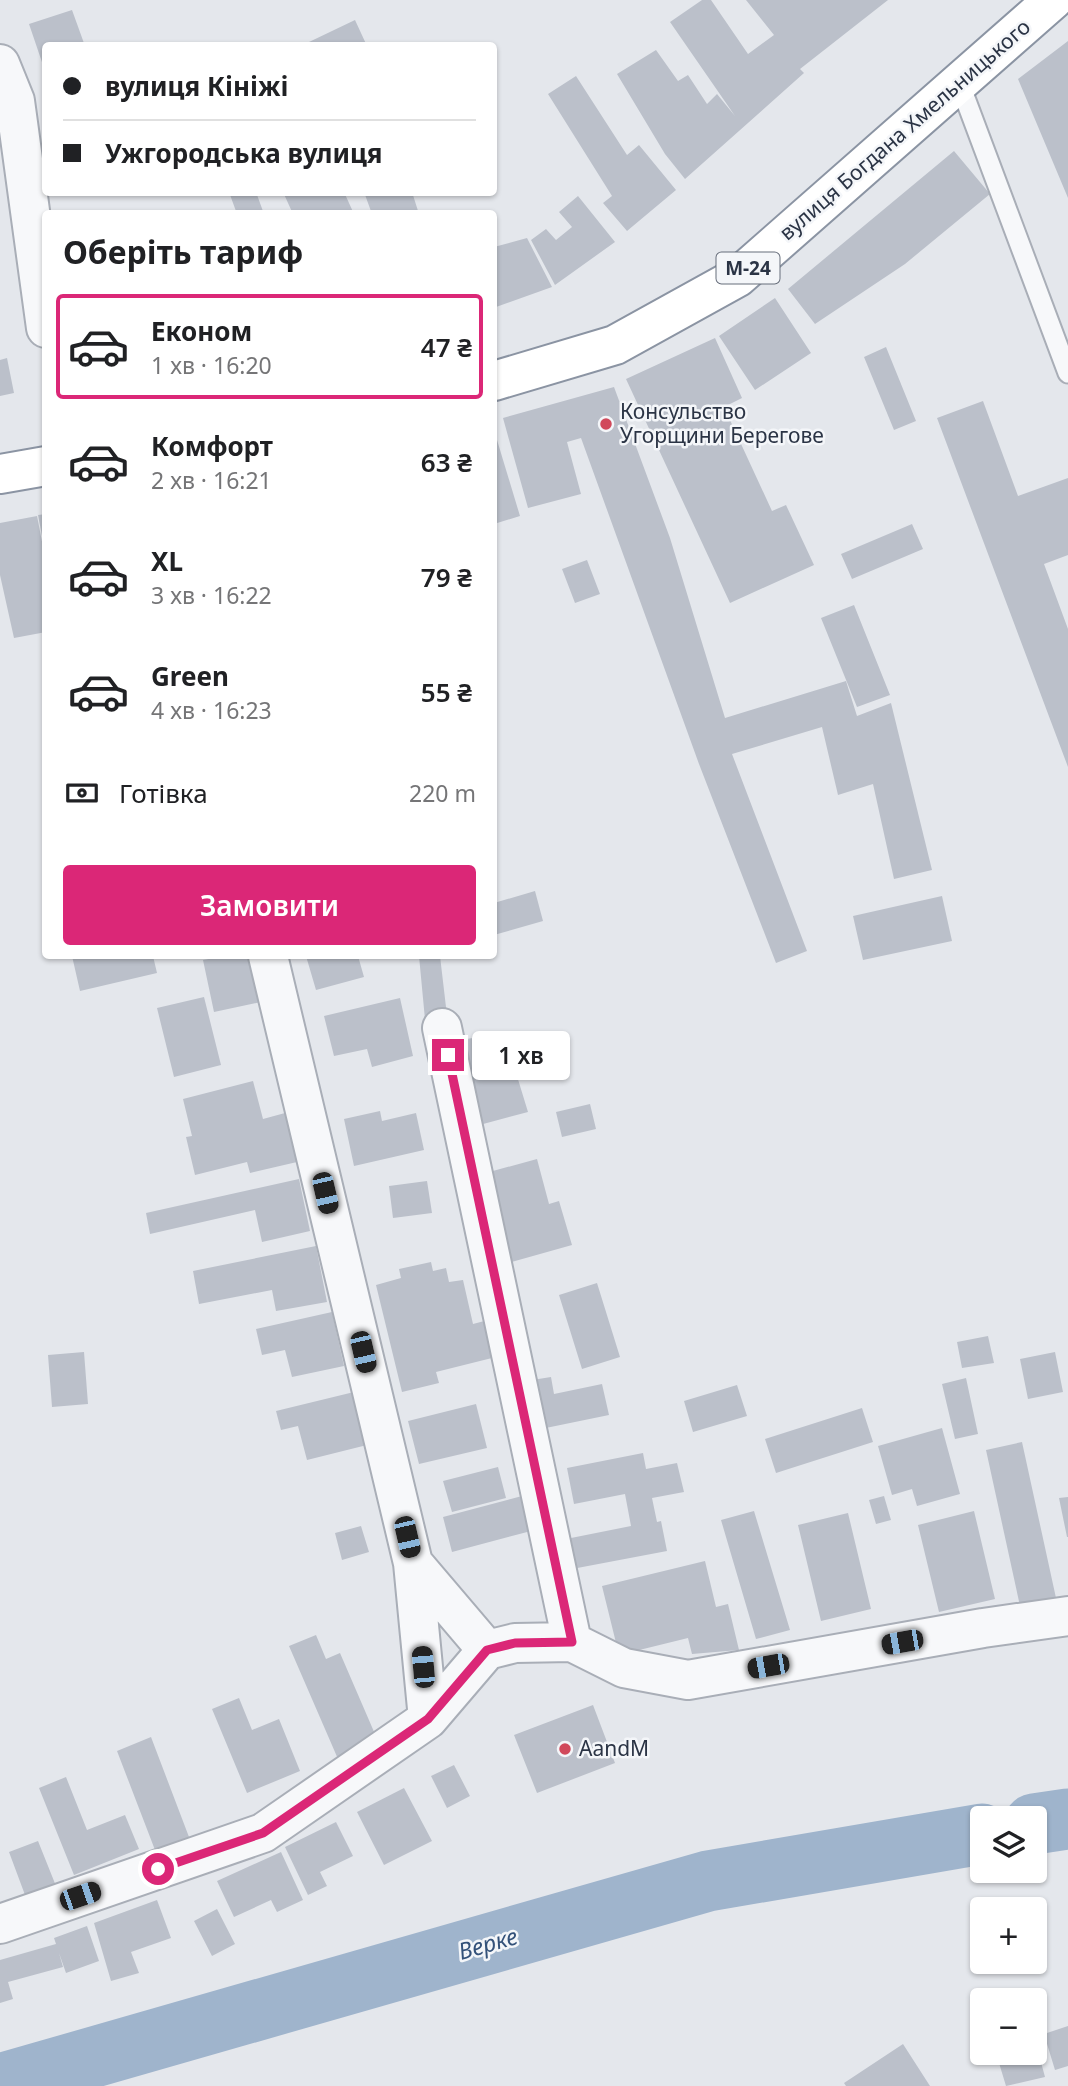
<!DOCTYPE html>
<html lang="uk">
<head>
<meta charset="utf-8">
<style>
	body { margin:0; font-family:"Noto Sans",sans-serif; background:#f6f6f6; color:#202124; height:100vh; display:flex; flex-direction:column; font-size:26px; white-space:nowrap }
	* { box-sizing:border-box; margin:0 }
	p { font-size:23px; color:#757577 }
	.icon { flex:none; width:38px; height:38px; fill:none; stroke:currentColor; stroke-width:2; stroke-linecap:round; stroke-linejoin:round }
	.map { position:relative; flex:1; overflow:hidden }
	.details { position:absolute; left:42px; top:210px; width:455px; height:749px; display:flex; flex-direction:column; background:#fff; border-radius:7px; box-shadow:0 2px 5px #0004 }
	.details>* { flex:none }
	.banner { position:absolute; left:42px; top:42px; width:455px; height:154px; border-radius:7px; box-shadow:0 2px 5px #0004; display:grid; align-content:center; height:154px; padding:0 21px; background:#fff }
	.buttons { position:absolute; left:970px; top:1806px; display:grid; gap:14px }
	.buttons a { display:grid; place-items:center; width:77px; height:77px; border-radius:7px; background:#fff; box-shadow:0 2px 5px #0004; font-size:35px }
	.end { position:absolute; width:32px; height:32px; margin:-16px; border:9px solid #db2777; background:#fff; box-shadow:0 0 0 4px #fff }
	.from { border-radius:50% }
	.bubble { position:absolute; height:49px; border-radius:7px; background:#fff; box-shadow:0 2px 5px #0004; font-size:23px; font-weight:600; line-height:49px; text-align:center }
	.car { position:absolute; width:21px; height:42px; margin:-21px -10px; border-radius:9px; box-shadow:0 0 5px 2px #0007; background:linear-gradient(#222 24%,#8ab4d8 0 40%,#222 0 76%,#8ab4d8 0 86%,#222 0) }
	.banner b { display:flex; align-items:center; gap:24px; height:66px; font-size:26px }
	.banner b+b { border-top:2px solid #e0e0e0 }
	.banner i { width:18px; height:18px; background:#202124 }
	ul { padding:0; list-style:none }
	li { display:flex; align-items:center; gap:21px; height:105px; margin:0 14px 10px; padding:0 7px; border:4px solid transparent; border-radius:7px }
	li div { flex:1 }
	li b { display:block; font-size:26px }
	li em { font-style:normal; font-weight:600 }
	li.on { border-color:#db2777 }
	li>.icon { width:63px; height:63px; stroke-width:1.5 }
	h2 { padding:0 21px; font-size:32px; line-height:84px }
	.pay { display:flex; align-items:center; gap:18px; height:77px; padding:0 21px; font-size:26px }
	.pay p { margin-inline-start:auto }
	.button { display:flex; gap:14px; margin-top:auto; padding:14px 21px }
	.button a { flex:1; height:80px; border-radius:7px; background:#db2777; color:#fff; font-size:28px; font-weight:600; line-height:80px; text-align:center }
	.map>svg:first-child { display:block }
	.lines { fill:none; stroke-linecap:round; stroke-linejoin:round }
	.river { stroke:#9fb4cc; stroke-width:61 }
	.building { fill:#bbc0ca }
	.service-casing { stroke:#a9aeb7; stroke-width:23 }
	.minor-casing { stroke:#a9aeb7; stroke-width:42 }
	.trunk-casing { stroke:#8b94a3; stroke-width:42 }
	.service { stroke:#f7f8fa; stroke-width:19 }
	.minor { stroke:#f7f8fa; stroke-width:38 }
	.trunk { stroke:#fff; stroke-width:38 }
	.route { stroke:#db2777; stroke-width:9 }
	.poi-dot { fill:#d1495b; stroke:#f4f6f9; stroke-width:2.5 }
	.labels { text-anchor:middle; stroke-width:5; stroke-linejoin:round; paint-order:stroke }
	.shield { fill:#f4f6f9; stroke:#676e7b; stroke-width:2 }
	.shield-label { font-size:19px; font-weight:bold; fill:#2b3445 }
	.street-label { font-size:21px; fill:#2b3445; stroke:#f4f6f9 }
	.poi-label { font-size:21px; fill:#2b3445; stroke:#f4f6f9; text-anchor:start }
	.water-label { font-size:23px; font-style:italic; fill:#34527a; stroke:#f4f6f9 }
</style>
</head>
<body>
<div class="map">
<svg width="1068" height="2086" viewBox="0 0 1068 2086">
	<rect width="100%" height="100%" fill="#e4e7ec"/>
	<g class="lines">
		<!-- river -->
		<path class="river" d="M1034,1824L1068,1819
			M0,2084L708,1881L982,1834"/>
	</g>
	<!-- building -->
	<path class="building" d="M702,0H711L748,54L774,35L746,0H888L800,69L804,73L685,179L665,154L617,74L656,50L678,81L688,75L707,104L717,94L735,116L670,22Z
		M72,10L85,46H46L45,71L29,24Z
		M355,20L367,46H310L309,42Z
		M1068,41V198L1018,79Z
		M576,76L627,155L639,145L676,190L627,231L603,203L612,196L548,94Z
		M954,151L990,194L905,264L815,324L788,289Z
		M229,192H256L264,214H237Z
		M283,192H344L354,214H293Z
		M364,192H412L419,214H372Z
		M578,196L615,242L555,285L531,240L546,229L556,240L572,227L559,212Z
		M527,238L552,287L496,307L494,297V247Z
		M775,298L811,353L755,390L719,336Z
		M715,338L742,398L724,407L772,511L786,505L814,565L730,603L626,379Z
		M886,347L916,421L894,430L864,357Z
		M7,358L14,393L0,396V360Z
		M614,387L670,538L725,718L846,681L857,716L891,703L932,870L894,879L873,784L838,795L822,727L732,754L807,951L776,963L699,764L581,438L567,442L581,494L528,508L503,418Z
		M983,401L1018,496L1068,478V555L1044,564L1068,629V767L937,418Z
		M494,430L520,516L494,524Z
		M46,514V546H44L38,515Z
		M37,516L46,562V632L14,638L0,575V523Z
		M912,524L923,549L852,579L841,554Z
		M587,560L600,594L575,603L562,569Z
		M854,605L890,695L857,707L821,618Z
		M535,891L543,921L494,935V903Z
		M942,896L952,941L863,960L853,916Z
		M72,956H153L157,973L80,991Z
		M226,956H251L261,1002L214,1012L203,960Z
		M306,956H358L364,977L316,990Z
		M419,956H440L448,1024L426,1030Z
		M204,997L221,1065L174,1077L157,1008Z
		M400,998L413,1056L372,1067L367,1049L334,1056L324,1016Z
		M510,1032L517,1076L528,1112L472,1127L454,1041Z
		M253,1081L263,1119L285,1113L297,1162L250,1173L247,1162L195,1175L186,1137L192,1136L183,1099Z
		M590,1104L596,1129L562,1137L556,1112Z
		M380,1111L382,1121L416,1113L424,1150L354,1166L344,1119Z
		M537,1159L549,1204L559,1201L572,1245L508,1263L482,1174Z
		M299,1179L310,1231L262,1242L255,1210L150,1234L146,1213Z
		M427,1181L432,1213L393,1218L389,1186Z
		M316,1246L327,1302L276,1311L272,1290L199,1304L193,1271Z
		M431,1262L433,1271L446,1268L449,1282L463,1280L473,1324L492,1319L500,1356L436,1372L439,1383L402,1392L376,1285L401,1278L399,1269Z
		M597,1283L620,1357L582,1369L559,1295Z
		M332,1312L344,1366L292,1377L285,1350L262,1355L256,1329Z
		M988,1336L994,1363L962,1368L957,1342Z
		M84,1352L88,1404L52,1407L48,1355Z
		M1055,1352L1063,1392L1028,1399L1020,1359Z
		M551,1377L554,1394L602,1384L609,1415L536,1430L526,1381Z
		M966,1378L978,1434L955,1439L942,1384Z
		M737,1385L747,1416L693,1432L684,1401Z
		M354,1392L367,1445L307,1460L298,1426L281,1430L276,1411Z
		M476,1404L487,1448L419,1464L408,1421Z
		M862,1408L873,1442L776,1473L765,1439Z
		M942,1428L960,1494L917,1506L912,1489L892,1495L878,1446Z
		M1022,1442L1056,1598L1020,1606L986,1450Z
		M643,1453L646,1469L677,1463L684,1492L652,1498L657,1522L661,1521L667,1551L572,1569L566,1539L631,1526L625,1494L574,1504L567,1468Z
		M498,1467L506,1498L452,1512L443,1481Z
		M522,1496L531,1531L452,1552L443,1517Z
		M884,1496L891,1520L876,1524L869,1500Z
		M1068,1497V1537H1067L1059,1498Z
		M754,1511L790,1630L756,1639L721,1520Z
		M974,1511L995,1599L939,1612L918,1525Z
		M848,1513L871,1609L821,1621L798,1525Z
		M361,1526L369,1552L342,1560L335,1533Z
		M705,1561L716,1607L728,1604L739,1650L692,1654L688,1638L619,1655L602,1586Z
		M316,1635L326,1659L340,1653L378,1741L338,1759L289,1646Z
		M239,1698L252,1730L279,1719L300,1771L247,1793L212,1709Z
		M593,1705L615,1763L537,1793L514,1735Z
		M151,1737L189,1837L155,1850L117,1751Z
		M454,1765L470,1796L447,1808L431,1776Z
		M66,1777L87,1830L125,1815L139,1849L74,1875L39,1788Z
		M404,1788L432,1841L384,1865L357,1812Z
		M336,1822L353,1856L320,1872L327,1886L308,1895L285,1847Z
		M38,1841L58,1891L28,1903L9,1852Z
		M281,1852L303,1900L277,1912L271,1900L234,1917L217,1881Z
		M157,1900L171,1938L131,1952L139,1973L111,1981L94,1923Z
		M217,1909L235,1944L212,1956L194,1921Z
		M87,1926L99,1961L66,1973L59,1953L63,1967L8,1982L13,1999L0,2003V1960L56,1944L54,1938Z
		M1011,1988L1014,2000H981L980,1996Z
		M1068,2026V2066L1055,2070L1044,2034Z
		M1035,2040L1045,2077L1006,2086L996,2053H1034Z
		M903,2044L930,2086H846L844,2083Z"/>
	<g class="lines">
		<defs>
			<path id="service" d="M959,82L1068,373"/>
			<path id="minor" d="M0,64L15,101L46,328
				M268,956L413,1563L487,1650
				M442,1028L572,1642
				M413,1563L428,1719
				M0,1924L263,1833L428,1719L487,1650L515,1643L572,1642L624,1668L688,1680L983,1628L1068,1616"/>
			<path id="trunk" d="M494,381L615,345L738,277L1053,0
				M0,474L46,466"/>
		</defs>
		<!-- service casing -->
		<use href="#service" class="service-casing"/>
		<!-- minor casing -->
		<use href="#minor" class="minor-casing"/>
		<!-- trunk casing -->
		<use href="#trunk" class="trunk-casing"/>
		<!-- service -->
		<use href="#service" class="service"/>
		<!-- minor -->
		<use href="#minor" class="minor"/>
		<!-- trunk -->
		<use href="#trunk" class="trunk"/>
	</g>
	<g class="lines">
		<!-- route -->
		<path class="route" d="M158,1869L263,1833L428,1719L487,1650L515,1643L572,1642L448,1055"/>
	</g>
	<!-- markers -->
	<g class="poi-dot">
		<circle cx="606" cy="424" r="7"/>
		<circle cx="565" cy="1749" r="7"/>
	</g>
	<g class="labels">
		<!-- shield labels -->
		<rect class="shield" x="716.5" y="252.5" width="63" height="31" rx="5"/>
		<g class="shield-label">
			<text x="748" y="275">М-24</text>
		</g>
		<!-- street labels -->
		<g class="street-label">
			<text transform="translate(905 130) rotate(-41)" y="7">вулиця Богдана Хмельницького</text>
		</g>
		<!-- poi labels -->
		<g class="poi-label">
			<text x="620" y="419">Консульство<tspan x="620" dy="24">Угорщини Берегове</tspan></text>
			<text x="579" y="1756">AandM</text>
		</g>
		<!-- water labels -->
		<g class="water-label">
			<text transform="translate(488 1944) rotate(-16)" y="8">Верке</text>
		</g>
	</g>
</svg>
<div class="buttons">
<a><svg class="icon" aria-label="layers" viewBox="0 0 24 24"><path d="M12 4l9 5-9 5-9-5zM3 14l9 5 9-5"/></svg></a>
<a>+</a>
<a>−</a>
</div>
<i class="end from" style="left:158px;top:1869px"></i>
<i class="end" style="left:448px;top:1055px"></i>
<div class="bubble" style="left:472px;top:1031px;width:98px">1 хв</div>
<i class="car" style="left:325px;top:1193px;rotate:167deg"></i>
<i class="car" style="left:363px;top:1352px;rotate:167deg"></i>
<i class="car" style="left:407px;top:1537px;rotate:167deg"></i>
<i class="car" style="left:902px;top:1642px;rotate:260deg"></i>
<i class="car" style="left:768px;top:1666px;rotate:260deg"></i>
<i class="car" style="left:423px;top:1667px;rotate:355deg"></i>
<i class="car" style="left:80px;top:1896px;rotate:71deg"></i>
<div class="banner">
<b><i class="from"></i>вулиця Кініжі</b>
<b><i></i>Ужгородська вулиця</b>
</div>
<section class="details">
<h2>Оберіть тариф</h2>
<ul>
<li class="on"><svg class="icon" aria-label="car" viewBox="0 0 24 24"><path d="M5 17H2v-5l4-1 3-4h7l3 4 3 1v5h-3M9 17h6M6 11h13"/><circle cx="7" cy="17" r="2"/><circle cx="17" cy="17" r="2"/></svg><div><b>Економ</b><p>1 хв · 16:20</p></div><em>47 ₴</em></li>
<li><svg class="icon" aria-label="car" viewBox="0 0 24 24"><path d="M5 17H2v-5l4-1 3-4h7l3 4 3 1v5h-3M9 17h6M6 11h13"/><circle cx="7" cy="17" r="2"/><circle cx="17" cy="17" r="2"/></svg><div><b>Комфорт</b><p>2 хв · 16:21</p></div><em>63 ₴</em></li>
<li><svg class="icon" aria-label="car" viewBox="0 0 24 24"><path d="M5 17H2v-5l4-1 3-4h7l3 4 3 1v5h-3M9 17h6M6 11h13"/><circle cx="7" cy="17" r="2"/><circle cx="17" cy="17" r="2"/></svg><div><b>XL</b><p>3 хв · 16:22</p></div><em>79 ₴</em></li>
<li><svg class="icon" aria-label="car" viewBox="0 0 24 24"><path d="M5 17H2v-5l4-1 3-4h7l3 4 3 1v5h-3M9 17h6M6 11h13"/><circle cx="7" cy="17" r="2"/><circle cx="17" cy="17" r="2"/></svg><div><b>Green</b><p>4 хв · 16:23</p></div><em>55 ₴</em></li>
</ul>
<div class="pay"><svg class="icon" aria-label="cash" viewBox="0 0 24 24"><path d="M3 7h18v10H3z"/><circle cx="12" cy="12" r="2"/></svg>Готівка<p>220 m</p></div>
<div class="button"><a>Замовити</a></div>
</section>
</div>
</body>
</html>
